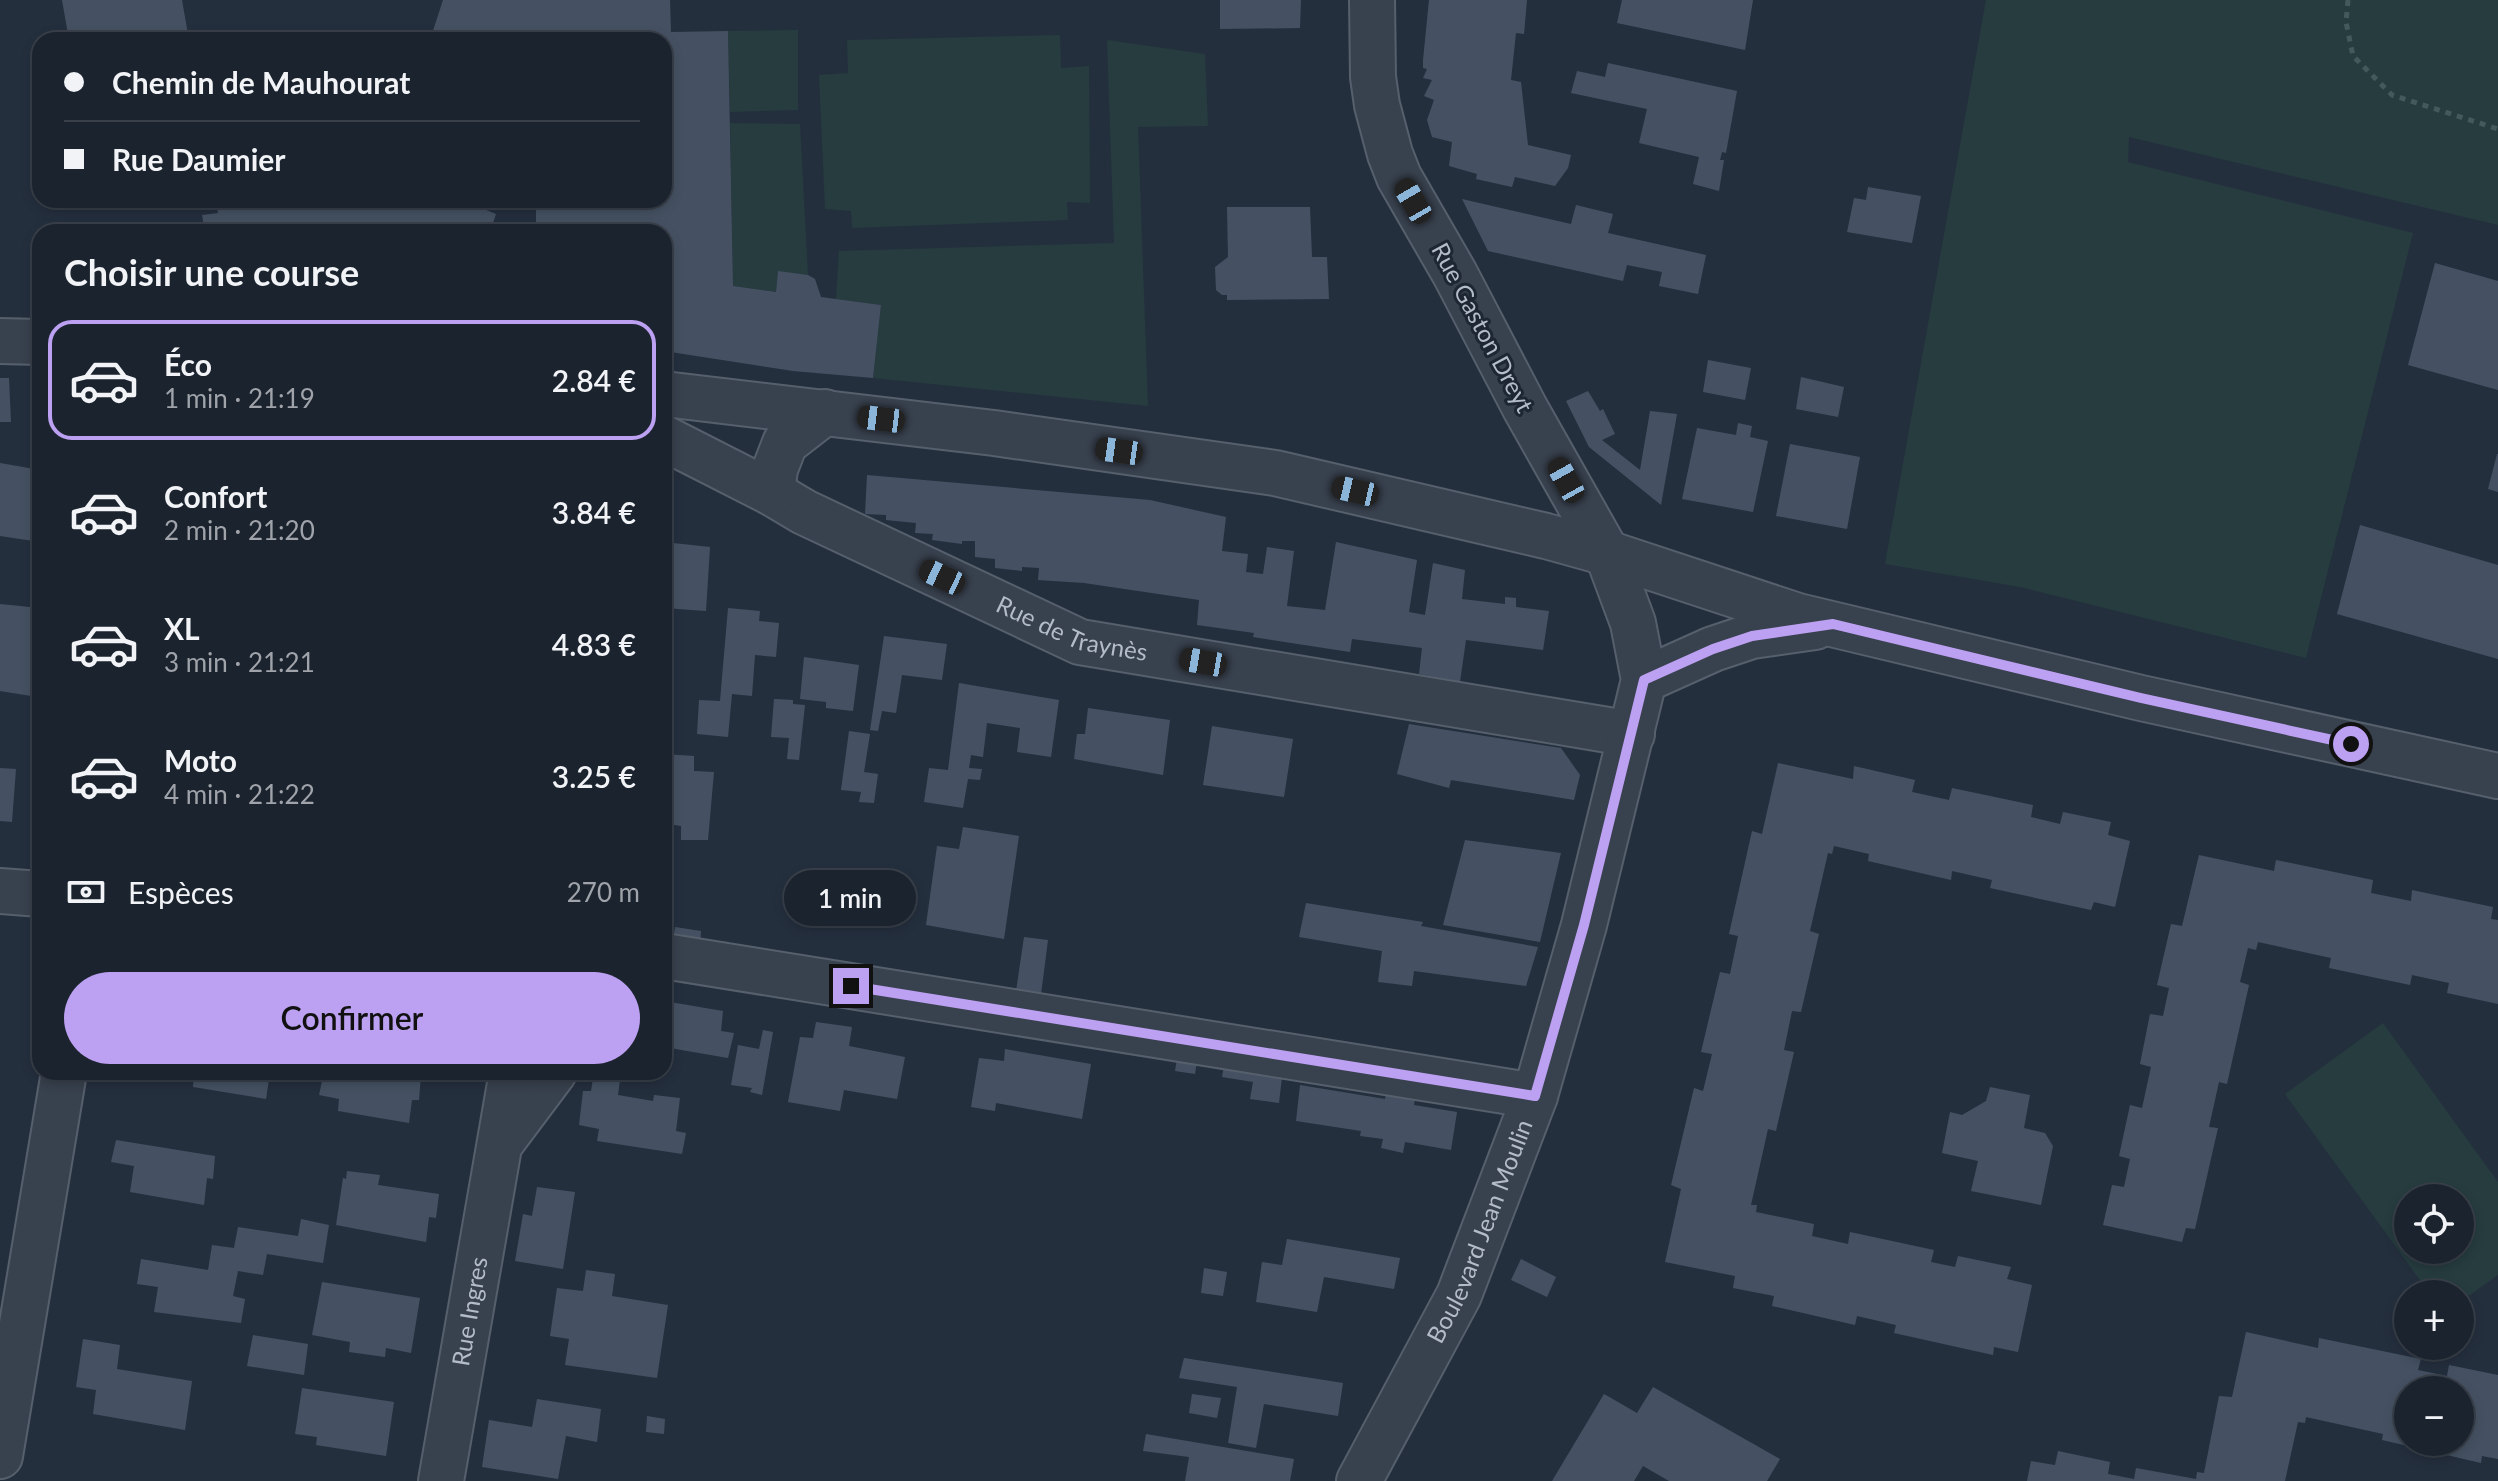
<!DOCTYPE html>
<html lang="fr">
<head>
<meta charset="utf-8">
<style>
	body { margin:0; font-family:Lato,sans-serif; background:#282f3a; color:#f1f3f6; height:100vh; display:flex; flex-direction:column; font-size:30px; white-space:nowrap }
	* { box-sizing:border-box; margin:0 }
	p { font-size:26px; color:#a0a4aa }
	.icon { flex:none; width:44px; height:44px; fill:none; stroke:currentColor; stroke-width:2; stroke-linecap:round; stroke-linejoin:round }
	.map { position:relative; flex:1; overflow:hidden }
	.panel { position:absolute; left:32px; top:224px; width:640px; height:856px; display:flex; flex-direction:column; background:#1b232e; border-radius:24px; box-shadow:0 4px 12px #0003,0 0 0 2px #39404a }
	.panel>* { flex:none }
	.guide { position:absolute; left:32px; top:32px; width:640px; height:176px; border-radius:24px; box-shadow:0 4px 12px #0003,0 0 0 2px #39404a; display:grid; align-content:center; height:176px; padding:0 32px; background:#1b232e }
	.buttons { position:absolute; left:2394px; top:1184px; display:grid; gap:16px }
	.buttons a { display:grid; place-items:center; width:80px; height:80px; border-radius:50%; background:#1b232e; box-shadow:0 4px 12px #0003,0 0 0 2px #39404a; font-size:40px }
	.end { position:absolute; width:36px; height:36px; margin:-18px; border:10px solid #bca0f2; background:#111; box-shadow:0 0 0 4px #111 }
	.from { border-radius:50% }
	.bubble { position:absolute; height:56px; border-radius:28px; background:#1b232e; box-shadow:0 4px 12px #0003,0 0 0 2px #39404a; font-size:26px; font-weight:600; line-height:56px; text-align:center }
	.car { position:absolute; width:24px; height:48px; margin:-24px -12px; border-radius:10px; box-shadow:0 0 6px 2px #0007; background:linear-gradient(#222 24%,#8ab4d8 0 40%,#222 0 76%,#8ab4d8 0 86%,#222 0) }
	.guide b { display:flex; align-items:center; gap:28px; height:76px; font-size:30px }
	.guide b+b { border-top:2px solid #39404a }
	.guide i { width:20px; height:20px; background:#f1f3f6 }
	ul { padding:0; list-style:none }
	li { display:flex; align-items:center; gap:24px; height:120px; margin:0 16px 12px; padding:0 16px; border:4px solid transparent; border-radius:24px }
	li div { flex:1 }
	li b { display:block; font-size:30px }
	li em { font-style:normal; font-weight:600 }
	li.current { border-color:#bca0f2 }
	li>.icon { width:72px; height:72px; stroke-width:1.5 }
	h2 { padding:0 32px; font-size:36px; line-height:96px }
	.pay { display:flex; align-items:center; gap:20px; height:88px; padding:0 32px; font-size:30px }
	.pay p { margin-inline-start:auto }
	.primary-button { display:flex; gap:16px; margin-top:auto; padding:16px 32px }
	.primary-button a { flex:1; height:92px; border-radius:48px; background:#bca0f2; color:#111; font-size:32px; font-weight:600; line-height:92px; text-align:center }
	.map>svg:first-child { display:block }
	.green { fill:#263c3f; fill-rule:evenodd }
	.building { fill:#455162; fill-rule:evenodd }
	.lines { fill:none; stroke-linecap:round; stroke-linejoin:round }
	.minor-casing { stroke:#565f6c; stroke-width:48 }
	.path { stroke:#44595c; stroke-width:5; stroke-dasharray:6 6; stroke-linecap:butt }
	.minor { stroke:#38414e; stroke-width:44 }
	.route { stroke:#bca0f2; stroke-width:10 }
	.labels { text-anchor:middle; stroke-width:6; stroke-linejoin:round; paint-order:stroke }
	.street-label { font-size:24px; fill:#b4bcc9; stroke:#1d2633 }
</style>
</head>
<body>
<div class="map">
<svg width="2498" height="1481" viewBox="0 0 2498 1481">
	<rect width="100%" height="100%" fill="#242f3e"/>
	<!-- green -->
	<path class="green" d="M1986,0H2498V225L2129,137L2128,162L2413,233L2306,658L2020,587L1885,564Z
		M798,30V110L730,112L728,31Z
		M1060,35L1061,68L1089,66L1090,203L1067,202L1068,220L852,228L851,211L825,209L819,75L848,73L847,40Z
		M1107,40L1205,54L1208,126L1138,127L1148,406L873,378L881,305L836,299L839,251L1114,243Z
		M730,123L800,124L808,275L778,272L776,292L733,286Z
		M2383,1023L2498,1182V1275L2460,1302V1294H2430L2285,1094ZM2408,1198H2460V1250H2408Z"/>
	<!-- building -->
	<path class="building" d="M62,0H182L189,40H69Z
		M443,0H670L671,32L728,31L733,286L776,292L778,271L808,275L815,279L821,297L881,305L873,378L793,371L664,351V232H536V200H664V40H430Z
		M1220,0H1301L1300,28L1220,29Z
		M1429,0H1527L1524,34L1516,33L1511,80L1521,82L1528,145L1571,155L1568,168L1555,186L1515,177L1512,187L1476,179L1477,174L1449,166L1452,142L1432,137L1427,120L1434,100L1424,96L1432,80L1423,78L1427,69L1423,68V60Z
		M1622,0H1753L1745,50L1617,23Z
		M1608,63L1737,91L1726,153L1722,152L1720,160H1724L1719,191L1693,184L1699,157L1639,143L1647,109L1571,93L1577,71L1605,77Z
		M1868,187L1921,196L1912,243L1847,232L1854,198L1866,200Z
		M1462,199L1571,224L1576,205L1613,214L1608,233L1706,255L1698,294L1659,286L1662,272L1627,265L1623,281L1488,251Z
		M216,200H387L401,205L400,200H487L484,209L496,214L490,232H205L202,215L218,213Z
		M1227,207H1310L1312,257H1327L1329,299L1227,300V295H1222L1216,290L1215,267L1228,257Z
		M2435,263L2498,281V390L2408,365Z
		M1708,360L1751,368L1745,400L1703,392Z
		M1801,377L1844,387L1838,417L1796,409Z
		M0,378H9L11,422H0Z
		M1588,391L1600,411L1603,409L1615,434L1602,440L1640,470L1650,411L1677,414L1661,505L1589,447L1566,401Z
		M1738,423L1752,426L1750,437L1768,441L1753,512L1682,499L1697,428L1736,435Z
		M1790,444L1860,457L1847,529L1776,516Z
		M2497,454H2498V492L2488,489Z
		M0,463L40,470V542L0,536Z
		M867,475L1150,500L1226,517L1222,551L1248,554L1246,572L1263,574L1267,547L1294,551L1287,606L1325,610L1336,542L1417,560L1409,612L1425,615L1433,563L1465,570L1462,599L1505,604V597L1516,598V607L1549,611L1543,650L1466,640L1460,682L1419,674L1422,648L1352,639L1350,652L1253,637L1254,633L1197,625L1199,600L1084,583L1038,580L1039,568L1022,567V571L995,568V559L975,557V541H962V544L932,540L933,534L915,533L916,523L886,520V515L865,514Z
		M2360,525L2498,565V659L2337,614Z
		M664,542L710,547L706,611L664,608Z
		M0,604L40,608V641L31,696L0,691Z
		M728,608L760,611L759,621L779,623L776,657L755,655L752,696L732,694L728,737L697,734L699,700L720,701Z
		M884,636L947,644L942,680L902,675L896,713L882,711L878,731L870,730Z
		M804,657L859,665L853,711L826,708V702L800,699Z
		M959,683L1059,700L1051,757L1017,752L1020,728L987,723L983,757L971,755L969,768L982,769L980,780L968,779L963,808L924,802L929,768L948,770Z
		M774,699L793,700V704L805,705L799,760L787,759L789,738L771,737Z
		M1088,708L1170,720L1163,775L1074,759L1077,734H1085Z
		M1409,724L1561,748L1580,775L1574,800L1451,780L1449,788L1397,774Z
		M1212,726L1293,739L1284,797L1203,785Z
		M849,731L870,734L864,772L878,774L874,803L859,802L861,792L841,790Z
		M664,754L694,756V771L714,772L708,840H681V826L674,825V815L664,814Z
		M1778,763L1853,779L1854,766L1915,780L1912,792L1949,800L1952,788L2033,805L2031,817L2060,824L2063,812L2111,822L2108,835L2130,841L2115,907L2094,902L2091,910L1990,888L1992,880L1952,871L1951,880L1868,861L1869,854L1834,846L1832,854L1828,853L1810,931L1819,934L1801,1012L1792,1011L1784,1050L1794,1052L1776,1131L1768,1129L1751,1205H1757L1756,1212L1814,1224L1812,1236L1848,1244L1850,1232L1934,1250L1931,1262L1955,1267L1958,1256L2011,1267L2007,1279L2032,1285L2018,1352L1994,1347L1993,1355L1894,1333L1896,1325L1857,1316L1855,1325L1772,1306L1774,1296L1733,1288L1735,1276L1665,1262L1681,1189L1671,1185L1694,1088L1703,1091L1712,1054L1701,1052L1720,972L1730,974L1738,936L1729,934L1752,831L1762,834Z
		M0,768L16,769L12,822L0,821Z
		M963,827L1019,836L1004,939L926,925L937,846L959,849Z
		M1465,840L1561,853L1540,942L1443,925Z
		M2199,855L2274,871L2276,860L2373,880L2371,893L2411,901L2412,890L2493,907L2491,919L2498,920V1004L2447,993L2449,983L2412,975L2410,985L2329,968L2331,958L2258,942L2256,950L2248,948L2240,982L2249,985L2227,1084L2219,1082L2209,1127L2218,1128L2195,1229L2186,1228L2182,1242L2103,1225L2112,1185L2124,1187L2130,1159L2119,1156L2130,1105L2142,1108L2151,1067L2140,1064L2150,1014L2163,1016L2169,988L2157,985L2171,924L2182,926Z
		M1306,903L1423,922L1421,926L1538,947L1526,986L1414,971L1412,986L1378,982L1382,951L1299,937Z
		M675,927L701,931L700,945L673,941Z
		M1024,937L1048,940L1040,1002L1015,998Z
		M664,1001L723,1011L721,1031L734,1033L728,1058L664,1047Z
		M816,1022L852,1027L849,1046L905,1057L897,1099L844,1090L840,1111L788,1102L800,1037L813,1038Z
		M763,1030L773,1032L762,1095L750,1092L752,1088L731,1085L738,1045L759,1049Z
		M1005,1049L1091,1064L1082,1119L996,1103L995,1111L971,1107L979,1058L1004,1061Z
		M1178,1052L1198,1055L1195,1074L1175,1071Z
		M1225,1059L1283,1068L1279,1103L1250,1099L1253,1082L1222,1077Z
		M194,1072L270,1073L266,1099L193,1087Z
		M324,1072H403L421,1075L419,1100H412L409,1123L338,1111L339,1099L319,1095Z
		M594,1072H621L618,1095L653,1101L654,1095L680,1098L676,1131L686,1133L682,1154L597,1141L599,1129L579,1125L583,1091H591Z
		M1300,1085L1385,1099L1386,1093L1415,1097L1414,1105L1457,1112L1451,1150L1405,1142L1403,1153L1381,1148L1383,1139L1360,1136L1361,1131L1296,1121Z
		M1990,1087L2030,1095L2024,1128L2045,1133L2053,1146L2041,1205L1971,1191L1978,1161L1942,1153L1950,1112L1962,1115L1986,1101Z
		M116,1140L215,1156L213,1179L207,1178L204,1205L130,1192L134,1166L111,1162Z
		M347,1171L380,1175L378,1185L439,1194L436,1218L429,1217L426,1242L336,1225L343,1178L346,1179Z
		M537,1187L575,1192L563,1269L515,1261L523,1214L532,1216Z
		M301,1219L329,1225L323,1263L267,1254L263,1275L238,1271L233,1296L245,1299L241,1323L154,1312L158,1287L137,1284L141,1259L208,1270L212,1245L234,1248L238,1227L298,1236Z
		M1287,1239L1400,1258L1394,1289L1324,1277L1317,1312L1256,1302L1262,1262L1282,1265Z
		M1521,1259L1556,1277L1547,1297L1511,1280Z
		M1204,1268L1227,1272L1223,1296L1201,1293Z
		M586,1270L615,1274L612,1296L668,1305L657,1378L565,1365L569,1339L550,1336L557,1288L583,1291Z
		M322,1282L420,1298L411,1353L386,1348L385,1357L349,1352L350,1342L312,1335Z
		M2246,1332L2318,1348L2319,1338L2421,1359L2418,1370L2447,1376L2449,1365L2498,1375V1459L2482,1456L2481,1463L2382,1440L2383,1434L2306,1417L2305,1423L2298,1422L2285,1481H2027L2031,1461L2055,1465L2058,1451L2110,1462L2108,1474L2134,1479L2136,1468L2196,1479L2197,1472L2204,1473L2219,1396L2232,1397ZM2408,1390H2460V1442H2408Z
		M253,1335L308,1344L304,1375L247,1366Z
		M83,1339L120,1345L117,1369L192,1381L185,1430L93,1414L96,1390L76,1387Z
		M1184,1358L1343,1383L1338,1416L1264,1404L1256,1448L1228,1443L1237,1387L1179,1378Z
		M1653,1387L1780,1459L1767,1481H1669L1643,1466L1634,1481H1552L1604,1394L1637,1413Z
		M302,1388L394,1402L386,1456L316,1445L317,1437L295,1434Z
		M1192,1394L1221,1398L1217,1418L1189,1413Z
		M537,1399L601,1409L597,1442L566,1436L558,1479L482,1467L489,1420L532,1427Z
		M647,1416L665,1419L664,1434L646,1432Z
		M1146,1434L1294,1459L1290,1481H1185L1189,1457L1143,1451Z"/>
	<g class="lines">
		<defs>
			<g id="minor">
				<path d="M0,341L40,342"/>
				<path d="M664,394L994,433L1275,473L1546,536L1607,553L1798,616L2141,698L2498,776"/>
				<path id="s1" d="M664,438L772,493L804,512L1080,642L1632,734"/>
				<path d="M772,493L775,469L785,443L825,412"/>
				<path d="M1644,680L1713,649L1752,636L1815,627"/>
				<path d="M0,891L40,894"/>
				<path d="M664,956L1535,1096"/>
				<path d="M503,1140L554,1072"/>
				<path d="M0,1456L64,1072"/>
				<path id="s2" d="M441,1481L512,1072"/>
				<path id="s3" d="M1359,1481L1459,1295L1535,1096L1584,925L1644,680L1633,623L1607,553L1525,408L1455,274L1399,177L1390,154L1377,105L1373,77L1372,0"/>
			</g>
		</defs>
		<!-- minor casing -->
		<use href="#minor" class="minor-casing"/>
		<!-- path -->
		<path class="path" d="M2348,0L2346,22L2353,56L2392,95L2498,129"/>
		<!-- minor -->
		<use href="#minor" class="minor"/>
	</g>
	<g class="lines">
		<!-- route -->
		<path class="route" d="M851,986L1535,1096L1584,925L1644,680L1713,649L1752,636L1833,624L2141,698L2351,744"/>
	</g>
	<g class="labels">
		<!-- street labels -->
		<g class="street-label">
			<text transform="translate(1482 328) rotate(62)" y="8">Rue Gaston Dreyt</text>
			<text dy="8" stroke="none"><textPath href="#s1" startOffset="452">Rue de Traynès</textPath></text>
			<text dy="8" stroke="none"><textPath href="#s3" startOffset="278">Boulevard Jean Moulin</textPath></text>
			<text dy="8" stroke="none"><textPath href="#s2" startOffset="172">Rue Ingres</textPath></text>
		</g>
	</g>
</svg>
<div class="buttons">
<a><svg class="icon" aria-label="locate" viewBox="0 0 24 24"><circle cx="12" cy="12" r="6"/><path d="M12 2v4M12 18v4M2 12h4M18 12h4"/></svg></a>
<a>+</a>
<a>−</a>
</div>
<i class="end from" style="left:2351px;top:744px"></i>
<i class="end" style="left:851px;top:986px"></i>
<div class="bubble" style="left:784px;top:870px;width:132px">1 min</div>
<i class="car" style="left:1413px;top:201px;rotate:330deg"></i>
<i class="car" style="left:881px;top:419px;rotate:277deg"></i>
<i class="car" style="left:1119px;top:451px;rotate:278deg"></i>
<i class="car" style="left:1566px;top:480px;rotate:331deg"></i>
<i class="car" style="left:1355px;top:491px;rotate:283deg"></i>
<i class="car" style="left:942px;top:577px;rotate:295deg"></i>
<i class="car" style="left:1203px;top:662px;rotate:280deg"></i>
<div class="guide">
<b><i class="from"></i>Chemin de Mauhourat</b>
<b><i></i>Rue Daumier</b>
</div>
<section class="panel">
<h2>Choisir une course</h2>
<ul>
<li class="current"><svg class="icon" aria-label="car" viewBox="0 0 24 24"><path d="M5 17H2v-5l4-1 3-4h7l3 4 3 1v5h-3M9 17h6M6 11h13"/><circle cx="7" cy="17" r="2"/><circle cx="17" cy="17" r="2"/></svg><div><b>Éco</b><p>1 min · 21:19</p></div><em>2.84 €</em></li>
<li><svg class="icon" aria-label="car" viewBox="0 0 24 24"><path d="M5 17H2v-5l4-1 3-4h7l3 4 3 1v5h-3M9 17h6M6 11h13"/><circle cx="7" cy="17" r="2"/><circle cx="17" cy="17" r="2"/></svg><div><b>Confort</b><p>2 min · 21:20</p></div><em>3.84 €</em></li>
<li><svg class="icon" aria-label="car" viewBox="0 0 24 24"><path d="M5 17H2v-5l4-1 3-4h7l3 4 3 1v5h-3M9 17h6M6 11h13"/><circle cx="7" cy="17" r="2"/><circle cx="17" cy="17" r="2"/></svg><div><b>XL</b><p>3 min · 21:21</p></div><em>4.83 €</em></li>
<li><svg class="icon" aria-label="car" viewBox="0 0 24 24"><path d="M5 17H2v-5l4-1 3-4h7l3 4 3 1v5h-3M9 17h6M6 11h13"/><circle cx="7" cy="17" r="2"/><circle cx="17" cy="17" r="2"/></svg><div><b>Moto</b><p>4 min · 21:22</p></div><em>3.25 €</em></li>
</ul>
<div class="pay"><svg class="icon" aria-label="cash" viewBox="0 0 24 24"><path d="M3 7h18v10H3z"/><circle cx="12" cy="12" r="2"/></svg>Espèces<p>270 m</p></div>
<div class="primary-button"><a>Confirmer</a></div>
</section>
</div>
</body>
</html>
